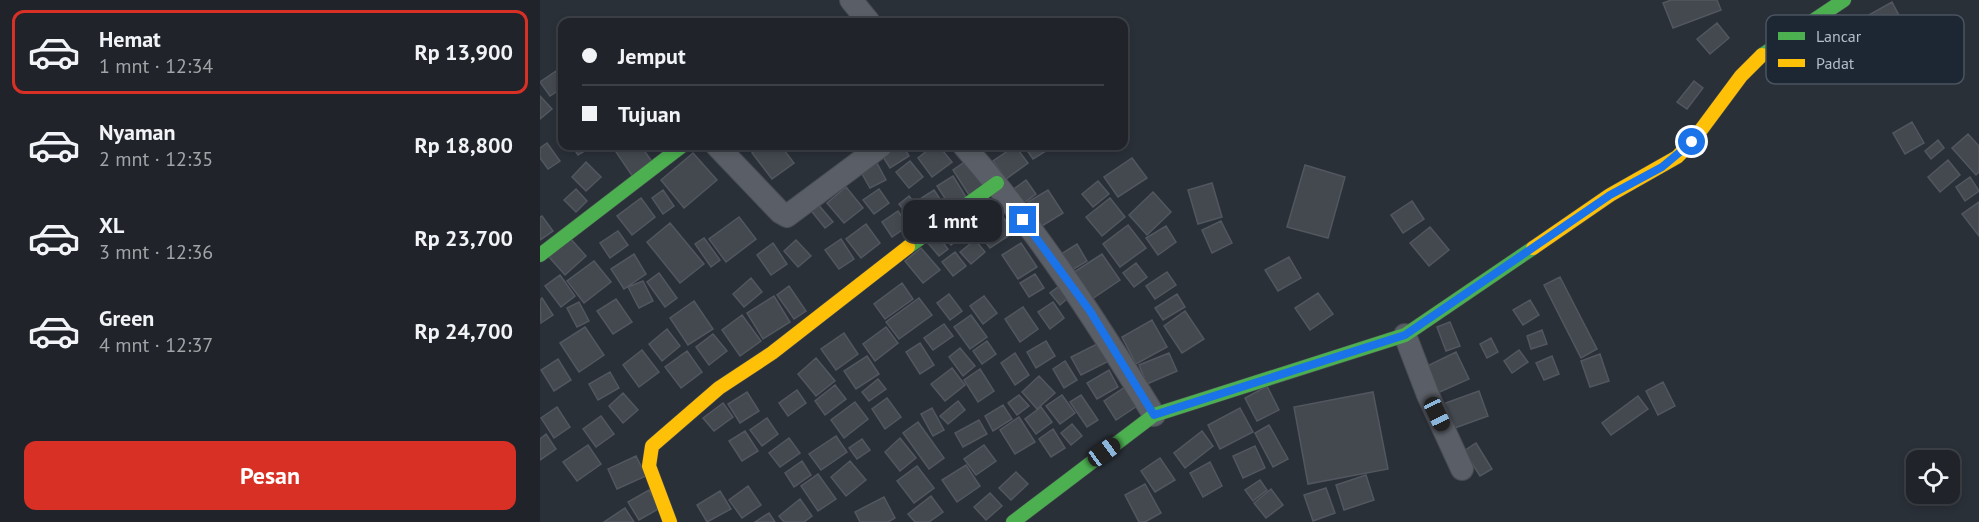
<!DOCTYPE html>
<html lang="id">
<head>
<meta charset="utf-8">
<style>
	body { margin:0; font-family:"PT Sans",sans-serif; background:#282c32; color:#f1f3f6; height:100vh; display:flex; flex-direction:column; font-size:22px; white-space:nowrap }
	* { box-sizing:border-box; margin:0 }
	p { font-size:20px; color:#a2a4a8 }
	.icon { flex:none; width:33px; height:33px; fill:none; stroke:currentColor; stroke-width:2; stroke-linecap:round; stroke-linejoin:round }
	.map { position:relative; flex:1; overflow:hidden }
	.sheet { display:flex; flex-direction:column; background:#20242a; width:540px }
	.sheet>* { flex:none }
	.hud { position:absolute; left:18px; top:18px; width:570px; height:132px; border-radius:12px; box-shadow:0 3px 9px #0003,0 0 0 2px #3d4147; display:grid; align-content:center; height:132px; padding:0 24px; background:#20242a }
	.fabs { position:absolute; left:1366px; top:450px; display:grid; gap:12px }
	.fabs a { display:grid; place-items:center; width:54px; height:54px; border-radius:12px; background:#20242a; box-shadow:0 3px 9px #0003,0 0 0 2px #3d4147; font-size:30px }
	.end { position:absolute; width:27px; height:27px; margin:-14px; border:8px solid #1a73e8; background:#fff; box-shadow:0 0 0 3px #fff }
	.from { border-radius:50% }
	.bubble { position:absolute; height:42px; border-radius:12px; background:#20242a; box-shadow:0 3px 9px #0003,0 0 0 2px #3d4147; font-size:20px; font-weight:600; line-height:42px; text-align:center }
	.car { position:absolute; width:18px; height:36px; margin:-18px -9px; border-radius:8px; box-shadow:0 0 4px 2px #0007; background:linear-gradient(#222 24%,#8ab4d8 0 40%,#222 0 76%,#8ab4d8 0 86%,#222 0) }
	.hud b { display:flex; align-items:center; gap:21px; height:57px; font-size:22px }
	.hud b+b { border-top:2px solid #3d4147 }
	.hud i { width:15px; height:15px; background:#f1f3f6 }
	ul { padding:10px 0 0; list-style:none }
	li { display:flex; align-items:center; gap:18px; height:84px; margin:0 12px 9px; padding:0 12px; border:3px solid transparent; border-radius:12px }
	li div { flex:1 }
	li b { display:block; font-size:22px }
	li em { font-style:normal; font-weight:600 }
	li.selected { border-color:#d93025 }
	li>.icon { width:54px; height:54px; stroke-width:1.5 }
	.button { display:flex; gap:12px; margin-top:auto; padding:12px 24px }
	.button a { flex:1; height:69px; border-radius:12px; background:#d93025; color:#fff; font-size:24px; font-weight:600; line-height:69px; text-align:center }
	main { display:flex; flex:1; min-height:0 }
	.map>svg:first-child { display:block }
	.building { fill:#444950; stroke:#52575f; stroke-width:1.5 }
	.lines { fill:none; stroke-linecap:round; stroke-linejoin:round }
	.street-casing { stroke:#484c53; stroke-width:24 }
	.fast-casing { stroke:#484c53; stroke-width:15 }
	.slow-casing { stroke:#484c53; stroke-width:15 }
	.street { stroke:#5a5e66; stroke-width:22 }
	.fast { stroke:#4caf50; stroke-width:14 }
	.slow { stroke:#ffc107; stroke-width:14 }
	.route { stroke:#1a73e8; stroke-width:8 }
	.key { fill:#1d2633; stroke:#4a5360; stroke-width:1.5 }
	.key-label { font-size:16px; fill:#b4bcc9 }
</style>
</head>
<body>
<main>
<section class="sheet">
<ul>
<li class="selected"><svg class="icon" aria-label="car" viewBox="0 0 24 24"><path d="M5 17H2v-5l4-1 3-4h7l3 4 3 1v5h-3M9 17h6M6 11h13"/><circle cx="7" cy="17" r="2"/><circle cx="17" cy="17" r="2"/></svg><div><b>Hemat</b><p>1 mnt · 12:34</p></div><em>Rp 13,900</em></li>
<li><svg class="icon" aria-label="car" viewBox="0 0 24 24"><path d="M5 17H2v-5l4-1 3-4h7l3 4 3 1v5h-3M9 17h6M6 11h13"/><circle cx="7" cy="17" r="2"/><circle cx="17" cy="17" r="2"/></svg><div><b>Nyaman</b><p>2 mnt · 12:35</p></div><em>Rp 18,800</em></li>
<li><svg class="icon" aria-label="car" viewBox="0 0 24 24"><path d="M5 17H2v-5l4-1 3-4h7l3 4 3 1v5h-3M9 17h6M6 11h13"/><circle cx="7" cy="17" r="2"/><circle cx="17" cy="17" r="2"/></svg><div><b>XL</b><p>3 mnt · 12:36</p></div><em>Rp 23,700</em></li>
<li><svg class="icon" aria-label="car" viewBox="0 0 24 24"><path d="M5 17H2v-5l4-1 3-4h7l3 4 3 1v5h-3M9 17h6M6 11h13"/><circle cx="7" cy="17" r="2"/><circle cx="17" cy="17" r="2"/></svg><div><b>Green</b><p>4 mnt · 12:37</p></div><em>Rp 24,700</em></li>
</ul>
<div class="button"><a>Pesan</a></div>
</section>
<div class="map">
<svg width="1439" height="522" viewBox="0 0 1439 522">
	<rect width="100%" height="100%" fill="#2a3038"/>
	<!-- building -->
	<path class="building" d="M1131,0H1177L1181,10L1133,28L1123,3Z
		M1352,2L1371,38L1346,51L1327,16Z
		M1177,23L1189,38L1170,54L1157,39Z
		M16,71L22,81V88L10,96L0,82Z
		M1154,81L1163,88L1147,109L1137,102Z
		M0,96L12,109L0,119Z
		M1372,122L1384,143L1365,154L1353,133Z
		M1428,134L1439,146V172L1436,175L1412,148Z
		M1398,140L1404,148L1391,159L1385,151Z
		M7,143L20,161L8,169L0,158V148Z
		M32,146H53L38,155Z
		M79,146H101L113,163L93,177L74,149Z
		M222,146H241L254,163L232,179L212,153Z
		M351,146H363L369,156L350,168L340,152Z
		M393,146H399L412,162L392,177L378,158Z
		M475,146L488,163L466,179L453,161Z
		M484,146H503L506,151L493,159Z
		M153,153L177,180L144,208L121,180Z
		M592,158L607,178L578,197L564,177Z
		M1408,160L1420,175L1400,192L1388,177Z
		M370,161L383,177L369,188L356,172Z
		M426,161L443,186L429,195L413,170Z
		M46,162L61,177L46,191L32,177Z
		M337,163L346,180L330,188L321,172Z
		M765,165L805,177L788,238L747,227Z
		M413,176L426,197L410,206L397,186Z
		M1430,177L1439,191L1425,201L1416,187Z
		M486,180L496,194L481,205L471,191Z
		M558,181L569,194L553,207L542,194Z
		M672,183L682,217L658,224L648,190Z
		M306,187L323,208L304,223L287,203Z
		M36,189L47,201L36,212L24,200Z
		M339,189L349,203L334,214L323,200Z
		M123,190L134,206L123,214L112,198Z
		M394,190L404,205L390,213L380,199Z
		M508,190L523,213L502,226L488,202Z
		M613,192L631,212L607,235L589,215Z
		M369,196L384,215L374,223L359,204Z
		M101,198L115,217L92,235L77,216Z
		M570,198L585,217L562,236L546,217Z
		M872,201L884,219L863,233L851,215Z
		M276,202L293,222L285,228L269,208Z
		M450,202L458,217L441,226L433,210Z
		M1439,202V236L1422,214Z
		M358,211L368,226L352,237L342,222Z
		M423,211L435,228L411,245L399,229Z
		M2,216L13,231L0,240V217Z
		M199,217L216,239L186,262L169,239Z
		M463,217L474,232L450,248L439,234Z
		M681,221L692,243L672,253L662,230Z
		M130,223L164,264L140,283L107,242Z
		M326,224L340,243L321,258L306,239Z
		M588,225L606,248L580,267L563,244Z
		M626,226L636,242L618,255L606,238Z
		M890,227L909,250L889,266L870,243Z
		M78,231L88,245L70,258L60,243Z
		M396,234L408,249L399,256L387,242Z
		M30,238L46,256L25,275L9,257Z
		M164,238L180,260L171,267L155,244Z
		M301,239L314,259L299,269L285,250Z
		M256,240L271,256L258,267L244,251Z
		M435,240L445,252L431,264L420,252Z
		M233,243L247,264L231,275L217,255Z
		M481,243L497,267L478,279L462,255Z
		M537,244L547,261L529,272L518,256Z
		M381,248L400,270L383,283L365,261Z
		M415,252L426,266L413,276L402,262Z
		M94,254L106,274L84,289L71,269Z
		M562,254L580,280L549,301L531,274Z
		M749,257L761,278L738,291L725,270Z
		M54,261L71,282L44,303L27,281Z
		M596,263L607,277L594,287L583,273Z
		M627,272L636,285L615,299L606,286Z
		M119,273L137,298L125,307L107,282Z
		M495,274L504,288L489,297L480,283Z
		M20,275L35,296L21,307L5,286Z
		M1020,277L1057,349L1041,358L1004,285Z
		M211,278L222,292L204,307L193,294Z
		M103,281L113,301L99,308L88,287Z
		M362,283L373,299L345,319L334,304Z
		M249,286L266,311L254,319L237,295Z
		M518,287L528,298L520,305L510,293Z
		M778,293L793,314L770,330L755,308Z
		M409,294L422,311L410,320L397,303Z
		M637,294L645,307L623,320L615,308Z
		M234,296L250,322L223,339L207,313Z
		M444,296L457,313L443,324L430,306Z
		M2,298L13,315L1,323L0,300Z
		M379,298L392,315L359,339L346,322Z
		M76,299L92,322L73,334L57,311Z
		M990,300L999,315L983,325L973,310Z
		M154,301L173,329L148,345L130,318Z
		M39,302L49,321L37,327L27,308Z
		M513,302L524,318L510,329L498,312Z
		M483,307L498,329L480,342L465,319Z
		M645,311L664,339L642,353L624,326Z
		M202,315L221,341L200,356L182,330Z
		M431,315L447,337L430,349L414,327Z
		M612,320L627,347L596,364L582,337Z
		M910,322L920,346L906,351L897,327Z
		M404,324L413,336L393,350L384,338Z
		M45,327L64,355L39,372L20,343Z
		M346,327L358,343L335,361L323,344Z
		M127,329L140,346L122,361L109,344Z
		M1002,330L1007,344L991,349L987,336Z
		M304,333L318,354L296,370L281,349Z
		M173,334L187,351L169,365L156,347Z
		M951,338L958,352L947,358L940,344Z
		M447,341L456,354L442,364L433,351Z
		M506,341L515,356L496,368L487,352Z
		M380,343L394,365L380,374L366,352Z
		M559,343L569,361L541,375L531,357Z
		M420,348L435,366L423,376L409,357Z
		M102,350L119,372L99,387L83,365Z
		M979,350L988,362L972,373L964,361Z
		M147,351L162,372L141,388L125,367Z
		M916,352L929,379L893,395L881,369Z
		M475,353L489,375L475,385L461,363Z
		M629,353L637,371L607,384L599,365Z
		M1060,354L1069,381L1050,387L1041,361Z
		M327,356L339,374L316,389L304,371Z
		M1012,356L1019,374L1004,380L996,363Z
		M276,358L295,381L276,396L258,374Z
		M18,359L31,380L14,391L1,370Z
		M525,361L537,380L524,388L513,369Z
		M412,368L425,385L405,401L391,384Z
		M440,369L454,391L438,402L424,380Z
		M569,370L578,387L557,399L547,383Z
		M70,372L79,388L58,400L49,384Z
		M499,376L515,393L497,409L482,392Z
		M338,379L346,389L329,401L322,392Z
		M1123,382L1135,406L1118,415L1106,391Z
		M295,385L306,399L285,415L275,401Z
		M727,386L739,410L717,421L705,398Z
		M585,387L597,406L576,420L564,401Z
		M257,390L266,403L248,416L239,403Z
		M939,391L948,416L912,429L903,404Z
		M207,392L219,411L200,423L188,404Z
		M833,392L848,469L768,484L754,407Z
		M83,393L98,410L83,423L69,406Z
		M479,395L489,406L477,415L468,403Z
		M522,395L535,413L520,424L506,406Z
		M541,395L558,420L547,427L530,402Z
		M1098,396L1108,409L1071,435L1062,423Z
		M347,398L361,417L345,429L332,409Z
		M418,401L425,410L408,424L400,416Z
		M315,402L328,419L304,438L291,420Z
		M183,403L193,417L174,431L163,418Z
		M463,405L472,419L453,431L445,416Z
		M17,407L30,427L14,438L1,418Z
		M501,407L512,422L496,434L485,419Z
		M392,408L404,430L393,436L381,414Z
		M700,408L713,432L680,449L668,425Z
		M61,416L74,434L56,447L43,429Z
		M479,417L495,442L475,454L460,430Z
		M227,418L238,434L222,446L210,430Z
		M439,420L447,434L423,447L415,433Z
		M378,422L404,458L389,469L363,433Z
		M532,424L542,436L531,445L521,433Z
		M729,425L748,459L733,467L715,433Z
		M513,429L525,448L511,457L499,439Z
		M205,431L218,451L202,461L189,441Z
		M662,431L673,446L645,468L634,453Z
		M6,434L16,449L0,460V439Z
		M296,436L307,452L281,470L269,454Z
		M249,438L260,453L240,467L229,453Z
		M360,438L376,458L360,471L345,452Z
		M322,439L330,450L317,459L309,448Z
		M936,443L952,469L940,476L924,451Z
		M48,445L61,464L37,481L23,462Z
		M444,445L456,461L436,475L424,459Z
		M715,446L725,468L703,478L693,456Z
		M96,456L106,476L77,489L68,469Z
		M620,458L635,480L615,492L601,471Z
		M262,461L271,475L254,487L245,473Z
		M310,461L326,480L306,496L291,477Z
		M670,462L682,486L663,497L650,473Z
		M426,465L440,486L417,502L402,480Z
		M377,466L394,488L374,503L357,481Z
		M476,472L488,484L471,500L459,488Z
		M278,474L296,499L278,511L261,486Z
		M826,475L834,500L804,510L796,485Z
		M720,480L727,490L713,501L705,490Z
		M605,484L621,513L605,522H599L585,495Z
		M208,486L221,505L202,518L189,500Z
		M786,488L795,513L773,521L764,495Z
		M731,489L743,505L726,518L714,503Z
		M109,490L120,508L99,520L88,502Z
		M180,491L191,509L167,522L157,505Z
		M450,493L462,506L446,520L434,507Z
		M391,496L403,512L389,522H375L368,514Z
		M344,497L355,518L348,522H320L315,512Z
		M260,499L272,516L264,522H244L239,516Z
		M85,508L94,522H64Z
		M229,513L235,522H215Z"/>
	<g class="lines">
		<defs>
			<path id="street" d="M311,0L329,22
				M177,146L240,212L247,216L341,146
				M424,146C497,229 556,321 614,415
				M865,335L888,395L922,469"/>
			<path id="fast" d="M1222,55L1304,0
				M368,247L457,183
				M0,255L142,146
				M473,522L614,415L865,335L993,248"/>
			<path id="slow" d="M993,248L1070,195L1137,157L1152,142L1201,76L1222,55
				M130,522L109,466L112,446L179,388L232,353L368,247"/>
		</defs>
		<!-- street casing -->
		<use href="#street" class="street-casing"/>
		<!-- fast casing -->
		<use href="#fast" class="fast-casing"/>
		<!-- slow casing -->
		<use href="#slow" class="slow-casing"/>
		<!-- street -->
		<use href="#street" class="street"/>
		<!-- fast -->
		<use href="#fast" class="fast"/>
		<!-- slow -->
		<use href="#slow" class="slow"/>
	</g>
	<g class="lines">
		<!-- route -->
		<path class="route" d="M483,220L550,311L614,415L865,335L1070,195L1122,167L1152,142"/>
	</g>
	<!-- legend -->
	<rect x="1226" y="15" width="198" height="69" rx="9" class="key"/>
	<rect x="1238" y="32" width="27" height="8" fill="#4caf50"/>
	<rect x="1238" y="59" width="27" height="8" fill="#ffc107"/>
	<g class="key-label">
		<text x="1276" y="42">Lancar</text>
		<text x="1276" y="69">Padat</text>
	</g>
</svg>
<div class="fabs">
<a><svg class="icon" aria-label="locate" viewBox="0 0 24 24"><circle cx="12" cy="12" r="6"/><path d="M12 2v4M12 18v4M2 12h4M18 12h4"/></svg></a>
</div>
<i class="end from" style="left:1152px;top:142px"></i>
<i class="end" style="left:483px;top:220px"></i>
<div class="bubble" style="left:363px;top:200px;width:99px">1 mnt</div>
<i class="car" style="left:897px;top:414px;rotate:155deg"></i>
<i class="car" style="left:564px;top:452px;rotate:54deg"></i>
<div class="hud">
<b><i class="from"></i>Jemput</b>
<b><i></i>Tujuan</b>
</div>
</div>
</main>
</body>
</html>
